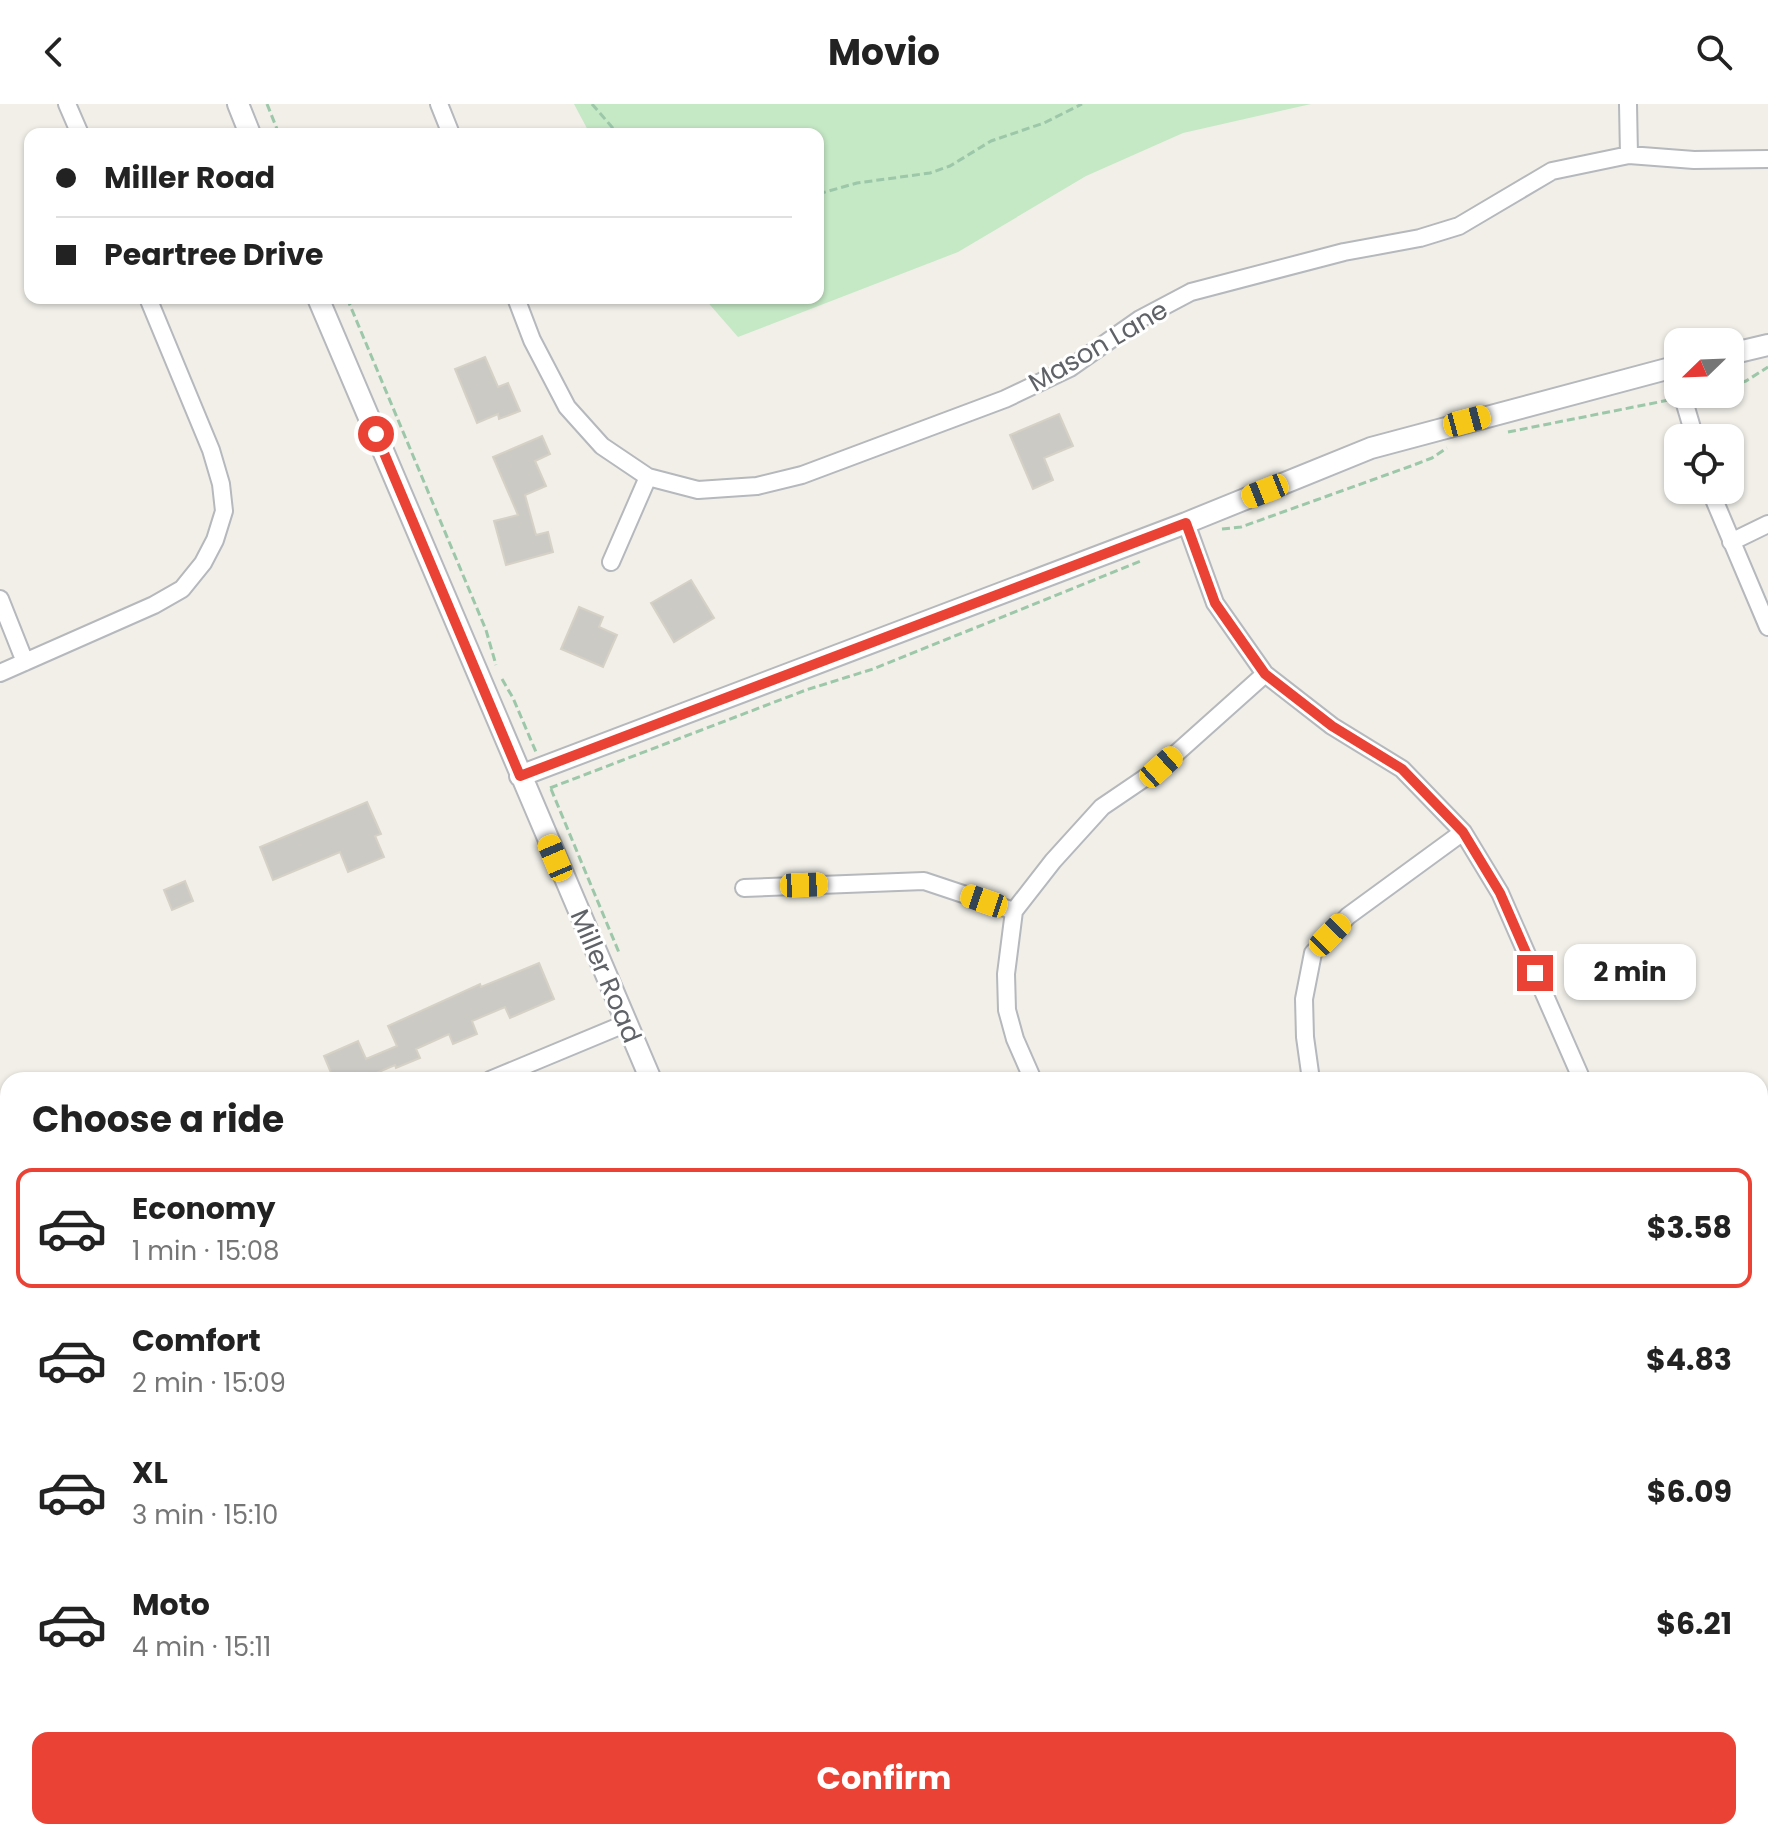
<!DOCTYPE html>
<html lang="en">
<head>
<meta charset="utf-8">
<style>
	body { margin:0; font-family:Poppins,sans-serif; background:#f2f2f2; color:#222; height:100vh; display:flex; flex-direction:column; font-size:30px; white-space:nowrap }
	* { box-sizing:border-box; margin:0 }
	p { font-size:26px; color:#767676 }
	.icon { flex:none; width:44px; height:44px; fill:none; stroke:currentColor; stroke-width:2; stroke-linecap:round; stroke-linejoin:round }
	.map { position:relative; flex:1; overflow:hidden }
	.drawer { position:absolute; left:0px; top:968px; width:1768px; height:768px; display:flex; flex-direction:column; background:#fff; border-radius:24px 24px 0 0; box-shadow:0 2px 6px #0004 }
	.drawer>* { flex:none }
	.top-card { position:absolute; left:24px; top:24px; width:800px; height:176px; border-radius:16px; box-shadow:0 2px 6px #0004; display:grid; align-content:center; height:176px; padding:0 32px; background:#fff }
	.needle { width:52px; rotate:247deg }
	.buttons { position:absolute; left:1664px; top:224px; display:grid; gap:16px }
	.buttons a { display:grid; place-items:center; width:80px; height:80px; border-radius:16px; background:#fff; box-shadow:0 2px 6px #0004; font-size:40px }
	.end { position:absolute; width:36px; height:36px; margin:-18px; border:10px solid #ea4335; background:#fff; box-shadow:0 0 0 4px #fff }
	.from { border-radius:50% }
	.bubble { position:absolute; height:56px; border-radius:16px; background:#fff; box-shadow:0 2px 6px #0004; font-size:26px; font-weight:700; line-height:56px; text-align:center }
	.car { position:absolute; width:24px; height:48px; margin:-24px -12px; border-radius:10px; box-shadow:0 0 6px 2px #0007; background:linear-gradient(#f5c518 24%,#345 0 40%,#f5c518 0 76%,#345 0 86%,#f5c518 0) }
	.top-card b { display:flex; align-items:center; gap:28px; height:76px; font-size:30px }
	.top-card b+b { border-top:2px solid #e0e0e0 }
	.top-card i { width:20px; height:20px; background:#222 }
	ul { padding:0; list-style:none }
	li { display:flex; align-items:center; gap:24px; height:120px; margin:0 16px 12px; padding:0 16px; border:4px solid transparent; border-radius:16px }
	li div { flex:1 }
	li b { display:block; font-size:30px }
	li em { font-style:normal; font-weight:700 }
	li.active { border-color:#ea4335 }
	li>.icon { width:72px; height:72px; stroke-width:1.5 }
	h2 { padding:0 32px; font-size:36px; line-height:96px }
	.primary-button { display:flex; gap:16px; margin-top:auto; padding:16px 32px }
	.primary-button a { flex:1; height:92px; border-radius:16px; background:#ea4335; color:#fff; font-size:32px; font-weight:700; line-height:92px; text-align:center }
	header { display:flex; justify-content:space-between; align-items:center; height:104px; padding:0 32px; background:#fff; font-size:36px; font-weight:700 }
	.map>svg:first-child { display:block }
	.grass { fill:#c5e8c5 }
	.building { fill:#cccac5; stroke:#d6d1c6; stroke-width:2 }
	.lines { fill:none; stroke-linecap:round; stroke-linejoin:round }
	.minor-casing { stroke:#b5b8bc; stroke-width:20 }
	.tertiary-casing { stroke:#b5b8bc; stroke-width:24 }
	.path { stroke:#9cc7a9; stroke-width:3; stroke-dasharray:8 4; stroke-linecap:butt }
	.minor { stroke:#fff; stroke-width:16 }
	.tertiary { stroke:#fff; stroke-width:20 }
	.route { stroke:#ea4335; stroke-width:10 }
	.labels { text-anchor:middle; stroke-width:6; stroke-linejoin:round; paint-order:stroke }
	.street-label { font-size:26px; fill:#5f6368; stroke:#fff }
</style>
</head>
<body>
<header><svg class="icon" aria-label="back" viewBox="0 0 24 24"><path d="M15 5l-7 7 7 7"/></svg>Movio<svg class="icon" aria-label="search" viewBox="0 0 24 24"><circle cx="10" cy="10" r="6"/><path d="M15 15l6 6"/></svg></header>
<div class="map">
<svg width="1768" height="1736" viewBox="0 0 1768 1736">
	<rect width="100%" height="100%" fill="#f1efe8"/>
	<!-- grass -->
	<path class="grass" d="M574,0H1311L1183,29L1086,72L958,148L738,233L704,194H818V30H590Z"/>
	<!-- building -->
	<path class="building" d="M485,253L498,283L508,279L520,307L499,315L498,310L477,319L455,265Z
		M1059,310L1073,342L1044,354L1053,376L1033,385L1010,331Z
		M542,332L550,350L535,357L546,382L525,391L536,431L548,428L553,448L506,461L494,417L518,411L493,353Z
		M691,476L714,514L674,538L651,499Z
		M579,503L603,513L599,523L617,531L603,563L561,545Z
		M367,698L381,730L375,732L384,753L348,768L340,748L273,776L260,743Z
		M185,777L193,797L172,806L164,786Z
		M539,859L554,895L510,914L505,903L472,917L477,930L453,940L449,930L416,945L420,954L396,964L395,961L360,976H334L324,952L358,937L366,955L397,942L388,922L480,880L481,883Z"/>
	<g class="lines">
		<defs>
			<path id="minor" d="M67,0L80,30
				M439,0L451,30
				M1628,0L1629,51
				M516,194L532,236L567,303L602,342L648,373L698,386L757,382L802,371L1005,295L1070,264L1140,215L1191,188L1344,148L1420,134L1459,122L1552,67L1629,51L1694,56L1768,55
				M1682,290L1695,334
				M1710,386L1768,523
				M1186,419L1215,499L1265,570L1332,622L1402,665L1463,728L1500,789L1582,976
				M1731,438L1768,420
				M611,458L648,373
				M0,495L25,558
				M0,569L154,501L182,485L203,459L215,436L224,407L221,380L211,346L148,194
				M744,784L924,777L1014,807
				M490,976L627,919
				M1033,976L1015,935L1007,906L1006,870L1014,807L1053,757L1102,703L1161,663L1265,570
				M1311,976L1305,933L1304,895L1313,849L1348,812L1463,728
				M0,1156L8,1153
				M1760,1351L1768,1346
				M1760,1606L1768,1614
				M0,1663L8,1660
				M762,1728L766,1736
				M1306,1728L1319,1736
				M503,1736L521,1728
				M1283,1736L1289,1728"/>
			<path id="tertiary" d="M238,0L250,30
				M318,194L651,976
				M1730,250L1768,241
				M520,672L1186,419L1371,344L1678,262
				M961,1728L965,1736"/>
		</defs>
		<!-- minor casing -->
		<use href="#minor" class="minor-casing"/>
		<!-- tertiary casing -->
		<use href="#tertiary" class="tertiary-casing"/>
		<!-- path -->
		<path class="path" d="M267,0L279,30
			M592,0L618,30
			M818,90L857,79L930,69L950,62L991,37L1044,19L1082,0
			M347,194L486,526L496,561
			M1730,282L1746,277L1768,263
			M1508,328L1669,296
			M1222,425L1241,423L1411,362L1432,354L1447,344
			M502,575L513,594L536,648
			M550,684L806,586L873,565L1141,457
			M551,685L620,851"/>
		<!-- minor -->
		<use href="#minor" class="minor"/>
		<!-- tertiary -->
		<use href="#tertiary" class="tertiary"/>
	</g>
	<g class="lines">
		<!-- route -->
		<path class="route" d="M376,330L520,672L1186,419L1215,499L1265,570L1332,622L1402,665L1463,728L1500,789L1535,869"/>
	</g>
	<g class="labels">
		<!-- street labels -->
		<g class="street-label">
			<text transform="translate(1098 242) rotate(-30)" y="9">Mason Lane</text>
			<text transform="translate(606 872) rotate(67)" y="9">Miller Road</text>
		</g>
	</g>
</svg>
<div class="buttons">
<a><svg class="needle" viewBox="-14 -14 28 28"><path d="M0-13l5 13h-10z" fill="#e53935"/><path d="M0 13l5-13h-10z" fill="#767676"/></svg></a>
<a><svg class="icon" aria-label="locate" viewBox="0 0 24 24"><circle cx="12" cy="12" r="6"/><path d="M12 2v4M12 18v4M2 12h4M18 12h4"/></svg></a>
</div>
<i class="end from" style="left:376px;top:330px"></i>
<i class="end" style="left:1535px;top:869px"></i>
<div class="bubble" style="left:1564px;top:840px;width:132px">2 min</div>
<i class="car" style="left:1467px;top:317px;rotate:75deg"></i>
<i class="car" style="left:1265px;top:387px;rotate:248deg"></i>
<i class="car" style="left:1161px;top:663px;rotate:48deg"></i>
<i class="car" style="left:555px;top:754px;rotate:337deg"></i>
<i class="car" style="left:804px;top:781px;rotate:88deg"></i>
<i class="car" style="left:984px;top:797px;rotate:289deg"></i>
<i class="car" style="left:1330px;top:831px;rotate:44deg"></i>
<div class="top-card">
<b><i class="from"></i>Miller Road</b>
<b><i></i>Peartree Drive</b>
</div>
<section class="drawer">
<h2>Choose a ride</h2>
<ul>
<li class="active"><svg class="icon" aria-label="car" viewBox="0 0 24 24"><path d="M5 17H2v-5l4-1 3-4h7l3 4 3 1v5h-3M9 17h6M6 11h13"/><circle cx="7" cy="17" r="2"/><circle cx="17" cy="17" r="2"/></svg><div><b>Economy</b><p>1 min · 15:08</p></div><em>$3.58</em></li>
<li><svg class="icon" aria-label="car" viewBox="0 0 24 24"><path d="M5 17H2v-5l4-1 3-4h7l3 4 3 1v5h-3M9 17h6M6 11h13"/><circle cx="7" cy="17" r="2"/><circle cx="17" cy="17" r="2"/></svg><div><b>Comfort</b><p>2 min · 15:09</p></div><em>$4.83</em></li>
<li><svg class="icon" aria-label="car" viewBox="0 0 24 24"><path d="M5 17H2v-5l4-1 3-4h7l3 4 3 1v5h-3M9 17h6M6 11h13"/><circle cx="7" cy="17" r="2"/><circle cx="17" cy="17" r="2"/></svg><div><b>XL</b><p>3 min · 15:10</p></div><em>$6.09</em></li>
<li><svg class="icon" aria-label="car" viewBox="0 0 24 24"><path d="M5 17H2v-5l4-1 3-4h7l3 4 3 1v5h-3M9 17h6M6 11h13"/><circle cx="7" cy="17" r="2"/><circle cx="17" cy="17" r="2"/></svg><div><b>Moto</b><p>4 min · 15:11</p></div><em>$6.21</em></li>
</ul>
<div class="primary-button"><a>Confirm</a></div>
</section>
</div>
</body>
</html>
